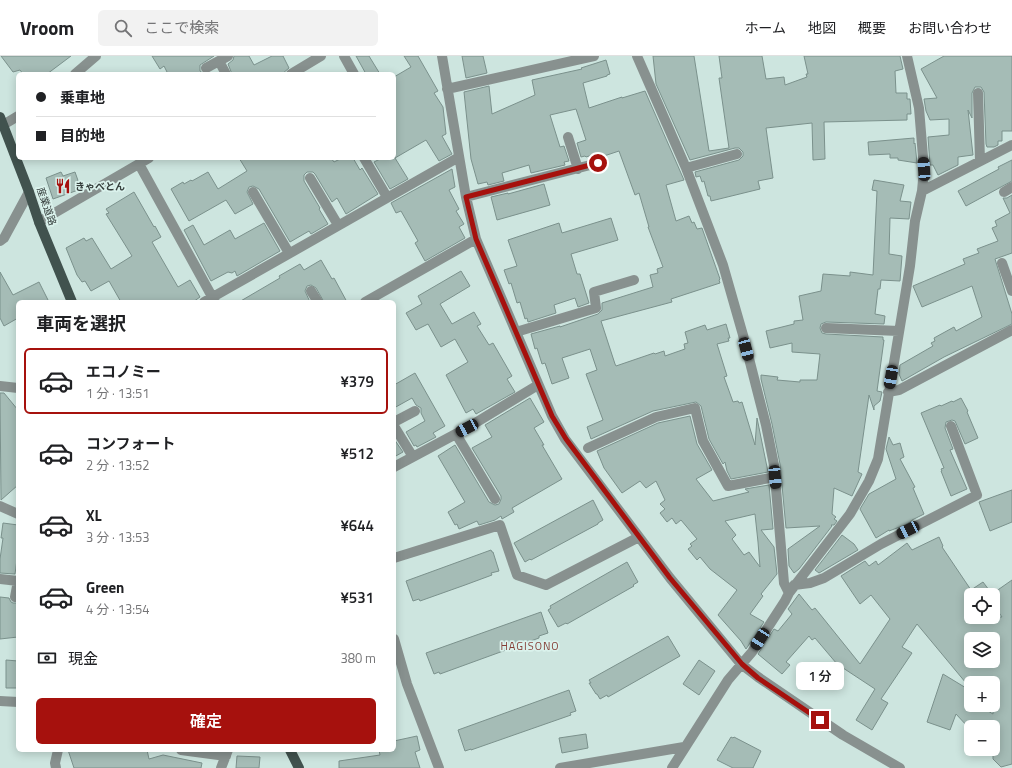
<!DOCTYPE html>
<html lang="ja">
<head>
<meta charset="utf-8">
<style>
	body { margin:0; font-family:"Titillium Web","Noto Sans JP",sans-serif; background:#f2f2f2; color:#202124; height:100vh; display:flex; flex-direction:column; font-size:15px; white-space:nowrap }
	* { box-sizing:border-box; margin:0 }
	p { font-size:13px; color:#757577 }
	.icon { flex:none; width:22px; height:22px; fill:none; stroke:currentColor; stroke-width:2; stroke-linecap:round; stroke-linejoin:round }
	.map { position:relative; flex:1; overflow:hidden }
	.sheet { position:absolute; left:16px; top:244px; width:380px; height:452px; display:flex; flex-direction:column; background:#fff; border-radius:6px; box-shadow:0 2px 10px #0003 }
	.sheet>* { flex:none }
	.banner { position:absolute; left:16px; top:16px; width:380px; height:88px; border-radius:6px; box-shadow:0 2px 10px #0003; display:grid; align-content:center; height:88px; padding:0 20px; background:#fff }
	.buttons { position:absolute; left:964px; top:532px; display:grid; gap:8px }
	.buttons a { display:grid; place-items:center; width:36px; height:36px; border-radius:6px; background:#fff; box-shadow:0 2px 10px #0003; font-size:20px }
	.end { position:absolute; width:18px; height:18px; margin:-9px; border:5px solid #a6110d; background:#fff; box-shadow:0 0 0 2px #fff }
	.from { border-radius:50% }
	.bubble { position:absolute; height:28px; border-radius:6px; background:#fff; box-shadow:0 2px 10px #0003; font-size:13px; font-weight:600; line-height:28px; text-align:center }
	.car { position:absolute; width:12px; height:24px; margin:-12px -6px; border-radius:5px; box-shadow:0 0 3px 1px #0007; background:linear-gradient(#222 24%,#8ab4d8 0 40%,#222 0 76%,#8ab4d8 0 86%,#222 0) }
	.banner b { display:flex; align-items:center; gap:14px; height:38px; font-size:15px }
	.banner b+b { border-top:1px solid #e0e0e0 }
	.banner i { width:10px; height:10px; background:#202124 }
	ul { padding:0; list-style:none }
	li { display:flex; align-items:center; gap:12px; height:66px; margin:0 8px 6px; padding:0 12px; border:2px solid transparent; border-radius:6px }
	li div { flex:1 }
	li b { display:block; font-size:15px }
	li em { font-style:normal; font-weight:600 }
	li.current { border-color:#a6110d }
	li>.icon { width:36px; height:36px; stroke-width:1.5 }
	h2 { padding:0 20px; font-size:18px; line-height:48px }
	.pay { display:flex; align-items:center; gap:10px; height:44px; padding:0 20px; font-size:15px }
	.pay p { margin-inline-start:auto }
	.primary-button { display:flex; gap:8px; margin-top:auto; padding:8px 20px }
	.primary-button a { flex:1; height:46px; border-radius:6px; background:#a6110d; color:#fff; font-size:16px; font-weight:600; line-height:46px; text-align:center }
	header { display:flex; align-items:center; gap:24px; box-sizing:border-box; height:56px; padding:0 20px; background:#fff; border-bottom:1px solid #e0e0e0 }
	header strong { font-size:19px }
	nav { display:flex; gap:22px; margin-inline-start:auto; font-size:14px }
	.search { width:280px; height:36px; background:#f2f2f2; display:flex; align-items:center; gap:10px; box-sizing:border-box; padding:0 14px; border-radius:6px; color:#757577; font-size:15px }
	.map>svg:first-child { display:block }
	.building { fill:#a5bcb6; stroke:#7b918c; fill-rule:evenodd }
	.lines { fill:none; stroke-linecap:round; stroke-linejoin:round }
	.minor { stroke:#88918f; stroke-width:10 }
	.major { stroke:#41524e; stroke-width:10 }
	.route { stroke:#a6110d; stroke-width:5 }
	.labels { text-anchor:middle; stroke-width:3.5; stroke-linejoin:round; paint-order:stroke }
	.poi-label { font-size:10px; font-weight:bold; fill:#343d3b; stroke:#daf2ec; text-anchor:start }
	.street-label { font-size:10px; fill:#343d3b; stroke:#daf2ec }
	.neighbourhood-label { font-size:11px; letter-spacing:1px; fill:#843d34; stroke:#daf2ec }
</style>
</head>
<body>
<header>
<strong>Vroom</strong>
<div class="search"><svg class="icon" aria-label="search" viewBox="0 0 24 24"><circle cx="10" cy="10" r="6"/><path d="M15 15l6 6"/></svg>ここで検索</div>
<nav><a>ホーム</a><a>地図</a><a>概要</a><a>お問い合わせ</a></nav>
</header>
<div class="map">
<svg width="1012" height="712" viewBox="0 0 1012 712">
	<rect width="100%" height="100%" fill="#cde5df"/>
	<!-- building -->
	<path class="building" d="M1,0H71L47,18H23L20,14L13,16Z
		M152,0H214L200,9V15L204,18H168L164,10L160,13Z
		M234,0H249L254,9L272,0H283L289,12L282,18H232L228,8L233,4Z
		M356,0H369L380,18H366Z
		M404,0H418L438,35L434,37L443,51L446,78L442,80L452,98L439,105L426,84L395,102L408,123L390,133L374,106L382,102H394V21L411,11Z
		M462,0H483L487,17L466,22Z
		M653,0H694L709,95L729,92L719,22H722L719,0H762L766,23L784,21L785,29L807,21L806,18H808L804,0H900L903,13L895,15L896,37H907V43H910L911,58H907V64L824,66L825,103L813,104L812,67L766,72L773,122L758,125L760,133L711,145L710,140H708L704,125L702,126L700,120L696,121L695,116L739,104L743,100V96L739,92H735L690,104L656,28Z
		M944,0H1012V75H1002V85H998V89L994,91H987L986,88L984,36L981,31H975L972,37V62L968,54L973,99L958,101V109L938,119L933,109H930L928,81L949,79V63L930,64L926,55L924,43L937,42L921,13Z
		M606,4L610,18L607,19V20L583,27L589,52L622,41V42L645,35L684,124L666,129L676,165L689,160L692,167L694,166L697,173L702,172L720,223L719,224L720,227L671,243L672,246L601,265L615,308L616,310L654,297L655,298L664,295L665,300L685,293L684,288L688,287L685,276L705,269L707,274L726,268L730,282H728L729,285L717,288L727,320L724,321L733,346L738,345L739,347L742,346L755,389L757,362L768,416L731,423L727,415L725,406L723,408L709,383L701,350L696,346L653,355L591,383L587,371L603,364L586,318L597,314L590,293L562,302L569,322L552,328L545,307L542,308L537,292L535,293L531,278L560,270V271L598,258L602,254V247L653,231L650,219L658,217L657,213L663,211L648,171H649L639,137L635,139L619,95L601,101L598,97L586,101L585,100L581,101L577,87L586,84L576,53L550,59L560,91L564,90L569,105L564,106L565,109L531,117L529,109L502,117L504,125L488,129L487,126L478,128L471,103L464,36L489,30L492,58L535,39L532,24L582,13L581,12Z
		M914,82V88L915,87L917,107L898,104V102H890V98L869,99L868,86Z
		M239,102H331L334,106L342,102H353L360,114L362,112L378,138L346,158L337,142L332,146L315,118L313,116H307L304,119V125L320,152L319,153L328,168L311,178L309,175L290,186L259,133L253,130L249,131L247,136L253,148L235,158L226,144L189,165L171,133L183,126L184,128L191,124L192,125L208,116L218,133L247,115Z
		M1012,104V125L966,150L958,135L999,113L998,111Z
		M452,113L455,131L449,134L459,153L456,155L464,168L459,171L465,182L425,205L415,187L418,185L401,155L396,157L391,147Z
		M61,116L63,120L75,116L81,133L53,143L46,122Z
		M874,124L904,129L900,145L911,146L909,163L890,162L889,198L902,200L900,225L881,224L880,233H878L875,258L885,260L884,268L826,266L821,268L820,272L822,277L826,278L883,281V284H884L877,335L882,336L880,345L874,350V354L869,339L858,416L862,418L852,440L834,432L832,458L836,461L834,463L837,465L834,469H831L832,470L799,513L794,517L789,510L788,493L820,470L786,472L780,408L772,368L761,323V319L778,321L777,324L800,326V324H817L820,298L792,296V287L770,292L766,275L794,268V265L803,264L799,240L821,235L823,218L850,220V216L873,219L877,135L872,134Z
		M544,128L550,149L497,164L491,141L508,137V138Z
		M134,136L154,171L155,170L161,181L152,186L178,231L190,224L200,241L193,246H121L109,225L91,235L85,225L82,226L77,219L66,192L84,182L86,185L92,182L111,213L132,200L106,158L109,157L106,153Z
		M1012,139V197L995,203L1012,258V268L944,301L902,325L899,318L900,309L933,290L931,287L935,285L934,282L954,271L956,275L982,261L972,230L922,251L913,230L965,208L963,203L979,197L977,193L998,185L992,172L997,170L995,165L1010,157L1003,142H1007Z
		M611,162L618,184L571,198L577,218H580L589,247L578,251L575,242L554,249L556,257L528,266L527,262L525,263L520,246L517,247L511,227L509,228L504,214L517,210L508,184L559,167L562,177Z
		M264,167L280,195L237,220L235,215L232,217L228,216L211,225L184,174L193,169L204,189L230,174L235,183Z
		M321,204L332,223L334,222L347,246H324L316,232L311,229L307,230L305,235L310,246H239L280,222L279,220L300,208L304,214Z
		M461,215L470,230L440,248L452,268L474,256L481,268L477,270L489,289L493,287L512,320L507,323L515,336L476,358L473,353L466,357L446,319L468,306L455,283L441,291L428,268L416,274L406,257L422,248L418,240Z
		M0,216L13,239L39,226L49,246H18V262L4,270L0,262Z
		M415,317L445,370L433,377L436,381L417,391L416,389L414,390L406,376L425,365L421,357V352L416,349L412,342L394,352V329Z
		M0,337H4L18,354V429L1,444Z
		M530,342L544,366L534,372L544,389H542L562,423L512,452L514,456L502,463L501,460L495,464L479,469L477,465L459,473L457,468L455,469L448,456L465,446L438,400L455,389L489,446L495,449L499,448L501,443V440L472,392L492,381L485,369Z
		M961,342L968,355L967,356L978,382L965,388L955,365L952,364L946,366L945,372L953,393L950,394L967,433L951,440L941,415H942L941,413L944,412L921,357L940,349L941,350L952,345L953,346Z
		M690,360L697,388L712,414L696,423L713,445L749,436L745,433L769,429L773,473L761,474L774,491L777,518L761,538L763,540L750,558L764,566L746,593L741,585L718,559L737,534L710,513L700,501L697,504L688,493L692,490L690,488L697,483L681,464L676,468L672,462L667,466L660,457L665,453L660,448L665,444L656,425L646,432L640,425L622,437L604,412L597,395L658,367ZM755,458L758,486L760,511L749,496L744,499L732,483L736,479L725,465Z
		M889,381L893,389L900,387L904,401L900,403L915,431L913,432L924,458L912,464V465L905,469L889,475V474L876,482L860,453L869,438L896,423L886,393Z
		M394,383L403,396L394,401Z
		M1012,434V466L990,475L979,446Z
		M593,444L603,464L598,467V468L531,504L530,503L525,506L514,487Z
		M3,467L18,469V496L15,518L0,517V503L3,482H1Z
		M842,479L854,488L858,494L819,517L815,514Z
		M939,481L943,490L942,491L971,534L983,526L992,538L1012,524V708L1001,711L993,703V671H968L956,658L950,674L927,666L943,618L971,635L968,643L971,645V649H978L993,658V627H966L917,568L902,591L912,597L881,643L888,647L872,674L856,664L875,633L837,608L815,582L812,584L809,580L786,606L790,609L782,618L758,598L774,573L778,575L792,558L788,553L799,538L812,554L815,552L860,608L890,563L871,539L860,548L841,520L865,505L869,510L876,505L878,509L907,487L912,494ZM971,539H993V548L1002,561H971ZM971,583H993V605H971Z
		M491,494L492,496H493L499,515L491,517L492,519L465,529L420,545L419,543L413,545L406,525Z
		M627,506L638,526L633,529L634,530L567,568L566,567L558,571L548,554L551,552L550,550Z
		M0,541L9,542L11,546L13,547H18V581L0,583Z
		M541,556L548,577L539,580V582L440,618L439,616L434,618L426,597Z
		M668,580L680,600L608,641L607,639L600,643L597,638H596L589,627H591L589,624Z
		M6,604L18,605V632H6Z
		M699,604L715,615L699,639L683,628Z
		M569,634L576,655L570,657L571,659L471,694V693L465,695L458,674Z
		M586,678L588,692L562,697L559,682Z
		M417,680L420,694L415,696L420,712H339V705L380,699L379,694H394V685Z
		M731,681L733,682L734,681L761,695L753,712H733L717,704Z
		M68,694H147L149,703L163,699L202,707L201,712H74Z
		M237,700L260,701L259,712H236Z"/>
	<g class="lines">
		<!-- minor -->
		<path class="minor" d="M344,0L354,18
			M442,0L466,141L476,183L552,360L565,383L670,522L741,608L758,621L843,679L900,712
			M637,0L686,112L723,209L743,279L766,369L774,409L784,527L789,537
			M219,5L226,18
			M206,12L228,0
			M75,18L96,0
			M291,18L321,0
			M447,33L594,0
			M978,37L980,105
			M3,69L18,60
			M568,81L578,113
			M364,102L387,141
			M139,108L215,246
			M686,112L737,98
			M310,122L338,169
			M922,135L1012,89
			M253,136L289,197
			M1004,136L1012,131
			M466,141L598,107
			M39,166L149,102
			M0,185L4,182L29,136
			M1002,207L1012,235
			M311,235L318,246
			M204,246L459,101
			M365,246L476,183
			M826,272L899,275
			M516,276L596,252L594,236L634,224
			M0,330L18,332
			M888,336L899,334L1012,274
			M394,366L415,355
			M394,370L413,401
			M456,378L495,443
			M588,392L656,361L695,352L703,385L728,430L775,421
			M394,411L467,372L538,329
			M0,450L18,458
			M394,502L500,469L517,519L546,529L639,481
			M0,523L18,525
			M794,529L810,527L824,522L881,488L977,439L951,370
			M15,541L18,525
			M394,583L407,628L439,712
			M0,645L18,646
			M181,694L226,700
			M56,712L55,707L58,694
			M221,712L228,694
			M560,712L684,691
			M672,712L728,624L752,596L785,545L789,537L850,458L869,425L878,403L910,210L915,165L922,135L924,113L919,52L907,0"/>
		<!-- major -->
		<path class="major" d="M0,61L29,136L39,166L72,246
			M290,694L299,712"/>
	</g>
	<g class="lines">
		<!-- route -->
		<path class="route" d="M598,107L466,141L476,183L552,360L566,383L670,522L742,608L758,622L820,664"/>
	</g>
	<!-- icons -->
	<defs>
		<symbol id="restaurant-bare" viewBox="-9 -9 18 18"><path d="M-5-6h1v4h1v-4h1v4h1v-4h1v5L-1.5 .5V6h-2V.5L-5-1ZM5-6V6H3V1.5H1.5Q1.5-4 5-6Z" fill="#a6110d" stroke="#daf2ec" stroke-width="2.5" paint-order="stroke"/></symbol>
	</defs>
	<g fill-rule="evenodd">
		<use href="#restaurant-bare" x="52" y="119" width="22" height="22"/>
	</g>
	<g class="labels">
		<!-- poi labels -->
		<g class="poi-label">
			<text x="75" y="134">きゃべとん</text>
		</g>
		<!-- street labels -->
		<g class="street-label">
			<text transform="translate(47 150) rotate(71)" y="4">産業道路</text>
		</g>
		<!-- neighbourhood labels -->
		<g class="neighbourhood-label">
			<text x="530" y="594">HAGISONO</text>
		</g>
	</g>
</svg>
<div class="buttons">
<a><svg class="icon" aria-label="locate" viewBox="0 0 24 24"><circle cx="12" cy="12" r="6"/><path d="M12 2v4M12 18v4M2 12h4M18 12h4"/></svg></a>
<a><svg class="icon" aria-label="layers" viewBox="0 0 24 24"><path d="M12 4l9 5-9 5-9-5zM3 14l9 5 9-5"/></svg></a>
<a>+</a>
<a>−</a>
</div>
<i class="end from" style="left:598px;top:107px"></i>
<i class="end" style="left:820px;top:664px"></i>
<div class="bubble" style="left:796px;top:606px;width:48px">1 分</div>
<i class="car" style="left:924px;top:113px;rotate:356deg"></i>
<i class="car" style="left:746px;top:293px;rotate:165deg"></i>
<i class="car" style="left:891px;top:321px;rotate:190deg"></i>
<i class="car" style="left:467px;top:372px;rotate:242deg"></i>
<i class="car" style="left:775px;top:421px;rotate:175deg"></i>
<i class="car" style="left:908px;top:474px;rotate:244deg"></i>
<i class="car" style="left:760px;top:583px;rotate:213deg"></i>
<div class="banner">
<b><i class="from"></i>乗車地</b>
<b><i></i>目的地</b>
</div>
<section class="sheet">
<h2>車両を選択</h2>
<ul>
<li class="current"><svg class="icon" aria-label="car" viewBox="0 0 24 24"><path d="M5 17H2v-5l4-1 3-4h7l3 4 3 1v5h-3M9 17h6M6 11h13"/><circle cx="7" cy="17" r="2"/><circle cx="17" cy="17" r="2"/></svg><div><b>エコノミー</b><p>1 分 · 13:51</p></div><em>¥379</em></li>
<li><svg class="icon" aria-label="car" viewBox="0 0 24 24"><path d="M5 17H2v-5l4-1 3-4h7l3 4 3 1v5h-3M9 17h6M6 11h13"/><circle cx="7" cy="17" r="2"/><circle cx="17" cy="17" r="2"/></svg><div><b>コンフォート</b><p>2 分 · 13:52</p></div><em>¥512</em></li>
<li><svg class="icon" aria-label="car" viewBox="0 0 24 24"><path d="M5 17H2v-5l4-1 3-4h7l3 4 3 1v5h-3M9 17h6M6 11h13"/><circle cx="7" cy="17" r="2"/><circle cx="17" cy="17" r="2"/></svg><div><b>XL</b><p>3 分 · 13:53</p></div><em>¥644</em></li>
<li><svg class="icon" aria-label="car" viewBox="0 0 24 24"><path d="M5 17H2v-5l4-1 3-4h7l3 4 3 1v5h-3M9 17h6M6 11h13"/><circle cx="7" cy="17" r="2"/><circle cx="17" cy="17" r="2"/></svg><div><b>Green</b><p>4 分 · 13:54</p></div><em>¥531</em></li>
</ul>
<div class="pay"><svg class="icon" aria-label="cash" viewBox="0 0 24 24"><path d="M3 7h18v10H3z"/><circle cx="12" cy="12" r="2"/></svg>現金<p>380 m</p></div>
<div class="primary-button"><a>確定</a></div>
</section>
</div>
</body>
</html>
